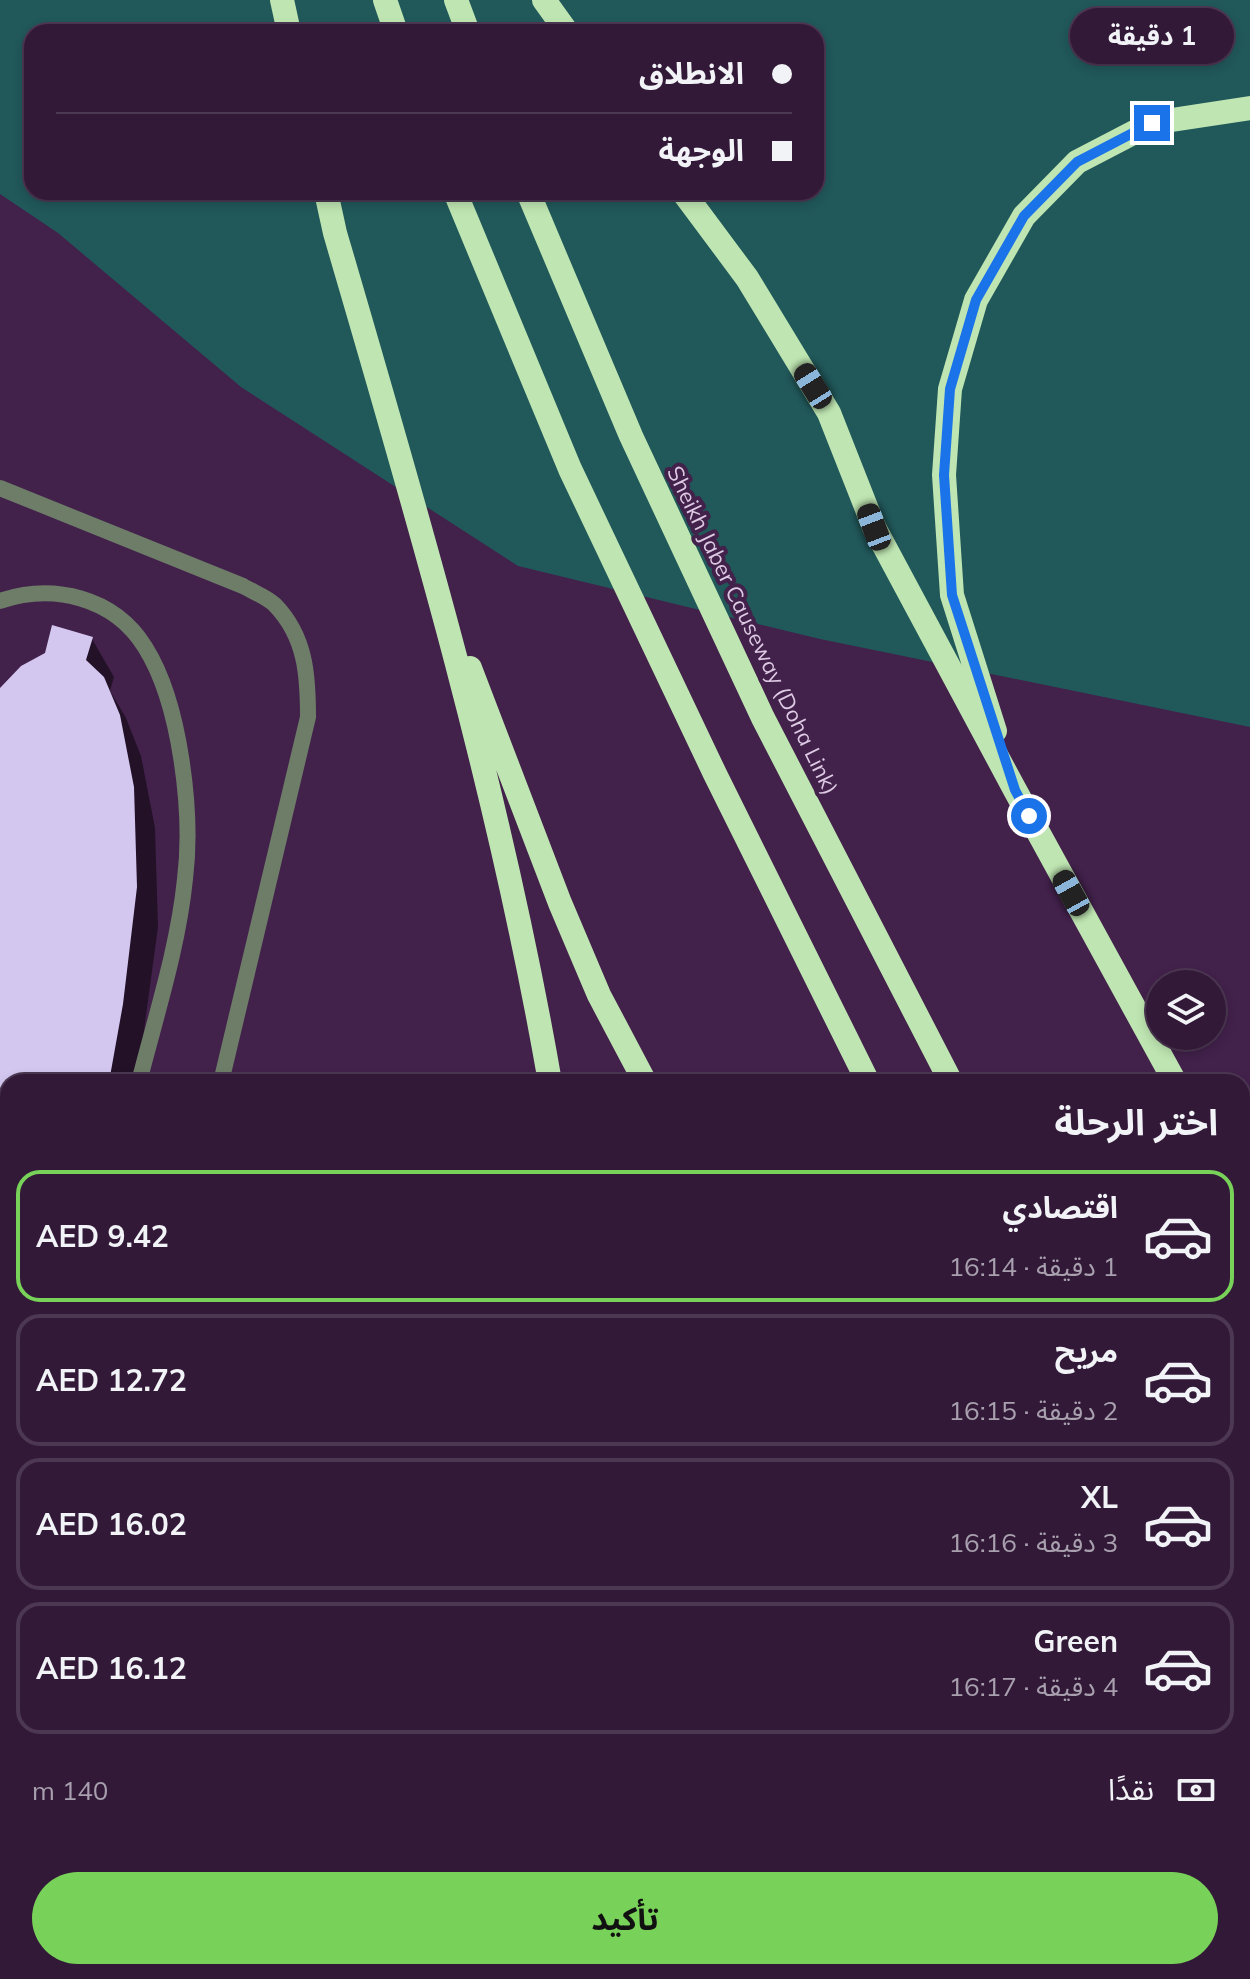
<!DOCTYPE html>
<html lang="ar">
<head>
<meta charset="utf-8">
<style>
	body { margin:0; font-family:Mulish,"Noto Sans Arabic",sans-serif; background:#3d2643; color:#f1f3f6; direction:rtl; height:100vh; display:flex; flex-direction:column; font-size:30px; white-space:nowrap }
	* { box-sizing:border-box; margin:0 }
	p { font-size:26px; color:#a8a0ae }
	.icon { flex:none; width:44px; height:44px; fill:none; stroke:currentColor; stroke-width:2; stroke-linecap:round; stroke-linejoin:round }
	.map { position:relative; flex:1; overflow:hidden; direction:ltr }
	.panel { position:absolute; left:0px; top:1074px; width:1250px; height:906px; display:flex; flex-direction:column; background:#321938; border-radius:24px 24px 0 0; box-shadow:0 4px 12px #0003,0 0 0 2px #4d3853; direction:rtl }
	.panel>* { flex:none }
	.guide { position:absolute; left:24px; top:24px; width:800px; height:176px; border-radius:24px; box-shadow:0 4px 12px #0003,0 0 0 2px #4d3853; direction:rtl; display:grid; align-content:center; height:176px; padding:0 32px; background:#321938 }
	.buttons { position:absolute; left:1146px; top:970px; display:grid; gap:16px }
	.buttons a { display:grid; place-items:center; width:80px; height:80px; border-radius:50%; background:#321938; box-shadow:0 4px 12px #0003,0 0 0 2px #4d3853; font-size:40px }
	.end { position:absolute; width:36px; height:36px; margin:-18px; border:10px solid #1a73e8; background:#fff; box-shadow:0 0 0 4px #fff }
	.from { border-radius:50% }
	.bubble { position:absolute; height:56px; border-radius:28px; background:#321938; box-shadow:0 4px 12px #0003,0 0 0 2px #4d3853; font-size:26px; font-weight:700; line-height:56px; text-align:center; direction:rtl }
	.car { position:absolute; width:24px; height:48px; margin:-24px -12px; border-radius:10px; box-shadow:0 0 6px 2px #0007; background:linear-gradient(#222 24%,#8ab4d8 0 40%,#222 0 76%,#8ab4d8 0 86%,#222 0) }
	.guide b { display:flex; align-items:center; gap:28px; height:76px; font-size:30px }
	.guide b+b { border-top:2px solid #4d3853 }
	.guide i { width:20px; height:20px; background:#f1f3f6 }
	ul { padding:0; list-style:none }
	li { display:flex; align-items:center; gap:24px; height:132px; margin:0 16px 12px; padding:0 16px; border:4px solid #4d3853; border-radius:24px }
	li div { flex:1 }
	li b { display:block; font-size:30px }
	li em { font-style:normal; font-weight:700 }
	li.current { border-color:#78d158 }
	li>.icon { width:72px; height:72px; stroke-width:1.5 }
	h2 { padding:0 32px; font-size:36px; line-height:96px }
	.pay { display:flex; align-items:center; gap:20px; height:88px; padding:0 32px; font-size:30px }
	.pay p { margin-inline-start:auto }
	.cta { display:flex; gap:16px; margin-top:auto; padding:16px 32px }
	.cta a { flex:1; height:92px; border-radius:48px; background:#78d158; color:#111; font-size:32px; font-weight:700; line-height:92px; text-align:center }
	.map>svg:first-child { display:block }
	.water { fill:#21585a; fill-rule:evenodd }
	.shadow { fill:#0007 }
	.building { fill:#d3c7f0 }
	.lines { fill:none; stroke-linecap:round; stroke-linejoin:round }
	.lane { stroke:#6d7d68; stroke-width:16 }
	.secondary { stroke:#8ea786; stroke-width:16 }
	.highway { stroke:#bfe6b2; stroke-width:24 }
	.route { stroke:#1a73e8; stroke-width:10 }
	.labels { text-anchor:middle; stroke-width:8; stroke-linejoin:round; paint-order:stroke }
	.street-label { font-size:22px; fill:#decae4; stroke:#42214b }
</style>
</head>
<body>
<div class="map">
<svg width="1250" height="1979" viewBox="0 0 1250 1979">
	<rect width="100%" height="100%" fill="#42214b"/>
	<!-- water -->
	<path class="water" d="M0,0H1250V727L820,639L518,566L241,387L58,233L0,194ZM32,32H816V192H32Z"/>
	<!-- shadow -->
	<path class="shadow" d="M92,639L114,677L110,691L126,718L141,756L155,828L158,927L137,1082H8V1553L0,1571V690Z"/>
	<!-- building -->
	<path class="building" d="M52,625L93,637L86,660L104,677L120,715L134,787L137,887L123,1004L109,1082H8V1461L0,1482V688L21,666L45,653Z"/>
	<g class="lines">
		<!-- lane -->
		<path class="lane" d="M0,488L243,586C253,592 267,597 275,605C306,637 308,676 308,717L221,1082
			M0,601C53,583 114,597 145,647C181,704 193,814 185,879C178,948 156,1015 139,1082
			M0,1581L8,1566"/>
		<!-- secondary -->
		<path class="secondary" d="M0,1783L8,1780
			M205,1972L210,1979
			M102,1979L113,1972"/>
		<!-- highway -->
		<path class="highway" d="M282,0L289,32
			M385,0L396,32
			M456,0L468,32
			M544,0L567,32
			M326,192L335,233C417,513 500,794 550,1082
			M455,192L570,469L715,774L868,1082
			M528,192L631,436L763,718L951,1082
			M683,192L747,278L829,413L874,527L1015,790L1175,1082
			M470,668L560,903L599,995L645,1082
			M995,731L952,595L944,475L950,389L976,300L1024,216L1077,162L1152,123L1250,108
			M1242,1161L1250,1152
			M1242,1187L1250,1200
			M1242,1354L1250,1345
			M1242,1566L1250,1579
			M1242,1699L1250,1711
			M1171,1972L1175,1979
			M317,1979L320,1972
			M583,1979L588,1972
			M706,1979L712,1972
			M755,1979L759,1972"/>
	</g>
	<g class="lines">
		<!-- route -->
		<path class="route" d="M1029,816L1015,790L952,595L944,475L950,389L976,300L1024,216L1077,162L1152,123"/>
	</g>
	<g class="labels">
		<!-- street labels -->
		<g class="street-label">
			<text transform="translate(753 630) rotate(64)" y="8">Sheikh Jaber Causeway (Doha Link)</text>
		</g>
	</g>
</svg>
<div class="buttons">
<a><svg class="icon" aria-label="layers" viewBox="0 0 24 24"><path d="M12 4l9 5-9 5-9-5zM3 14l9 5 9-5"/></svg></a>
</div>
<i class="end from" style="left:1029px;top:816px"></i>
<i class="end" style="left:1152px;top:123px"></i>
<div class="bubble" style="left:1070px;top:8px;width:164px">1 دقيقة</div>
<i class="car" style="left:813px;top:386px;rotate:328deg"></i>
<i class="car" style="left:874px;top:527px;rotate:339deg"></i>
<i class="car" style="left:1071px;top:893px;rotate:331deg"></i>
<div class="guide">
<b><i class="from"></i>الانطلاق</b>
<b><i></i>الوجهة</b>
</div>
<section class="panel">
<h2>اختر الرحلة</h2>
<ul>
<li class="current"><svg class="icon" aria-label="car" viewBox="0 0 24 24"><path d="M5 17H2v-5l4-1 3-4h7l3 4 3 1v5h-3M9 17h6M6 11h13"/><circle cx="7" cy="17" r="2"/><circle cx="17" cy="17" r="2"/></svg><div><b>اقتصادي</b><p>1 دقيقة · 16:14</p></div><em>AED 9.42</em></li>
<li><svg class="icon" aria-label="car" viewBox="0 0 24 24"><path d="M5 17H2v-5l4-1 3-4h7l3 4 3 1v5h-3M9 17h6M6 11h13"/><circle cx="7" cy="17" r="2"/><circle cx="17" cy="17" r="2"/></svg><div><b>مريح</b><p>2 دقيقة · 16:15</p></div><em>AED 12.72</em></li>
<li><svg class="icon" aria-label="car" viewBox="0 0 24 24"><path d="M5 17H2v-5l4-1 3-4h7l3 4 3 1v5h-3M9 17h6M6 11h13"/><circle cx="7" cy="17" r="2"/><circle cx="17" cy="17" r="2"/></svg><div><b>XL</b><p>3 دقيقة · 16:16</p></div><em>AED 16.02</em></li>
<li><svg class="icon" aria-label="car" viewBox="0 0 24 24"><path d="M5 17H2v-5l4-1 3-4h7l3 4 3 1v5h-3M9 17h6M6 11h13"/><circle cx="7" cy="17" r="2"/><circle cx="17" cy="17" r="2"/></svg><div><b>Green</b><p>4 دقيقة · 16:17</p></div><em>AED 16.12</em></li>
</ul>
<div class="pay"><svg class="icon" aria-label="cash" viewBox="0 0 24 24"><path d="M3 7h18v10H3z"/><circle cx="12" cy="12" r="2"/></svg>نقدًا<p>140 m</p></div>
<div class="cta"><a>تأكيد</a></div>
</section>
</div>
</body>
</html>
